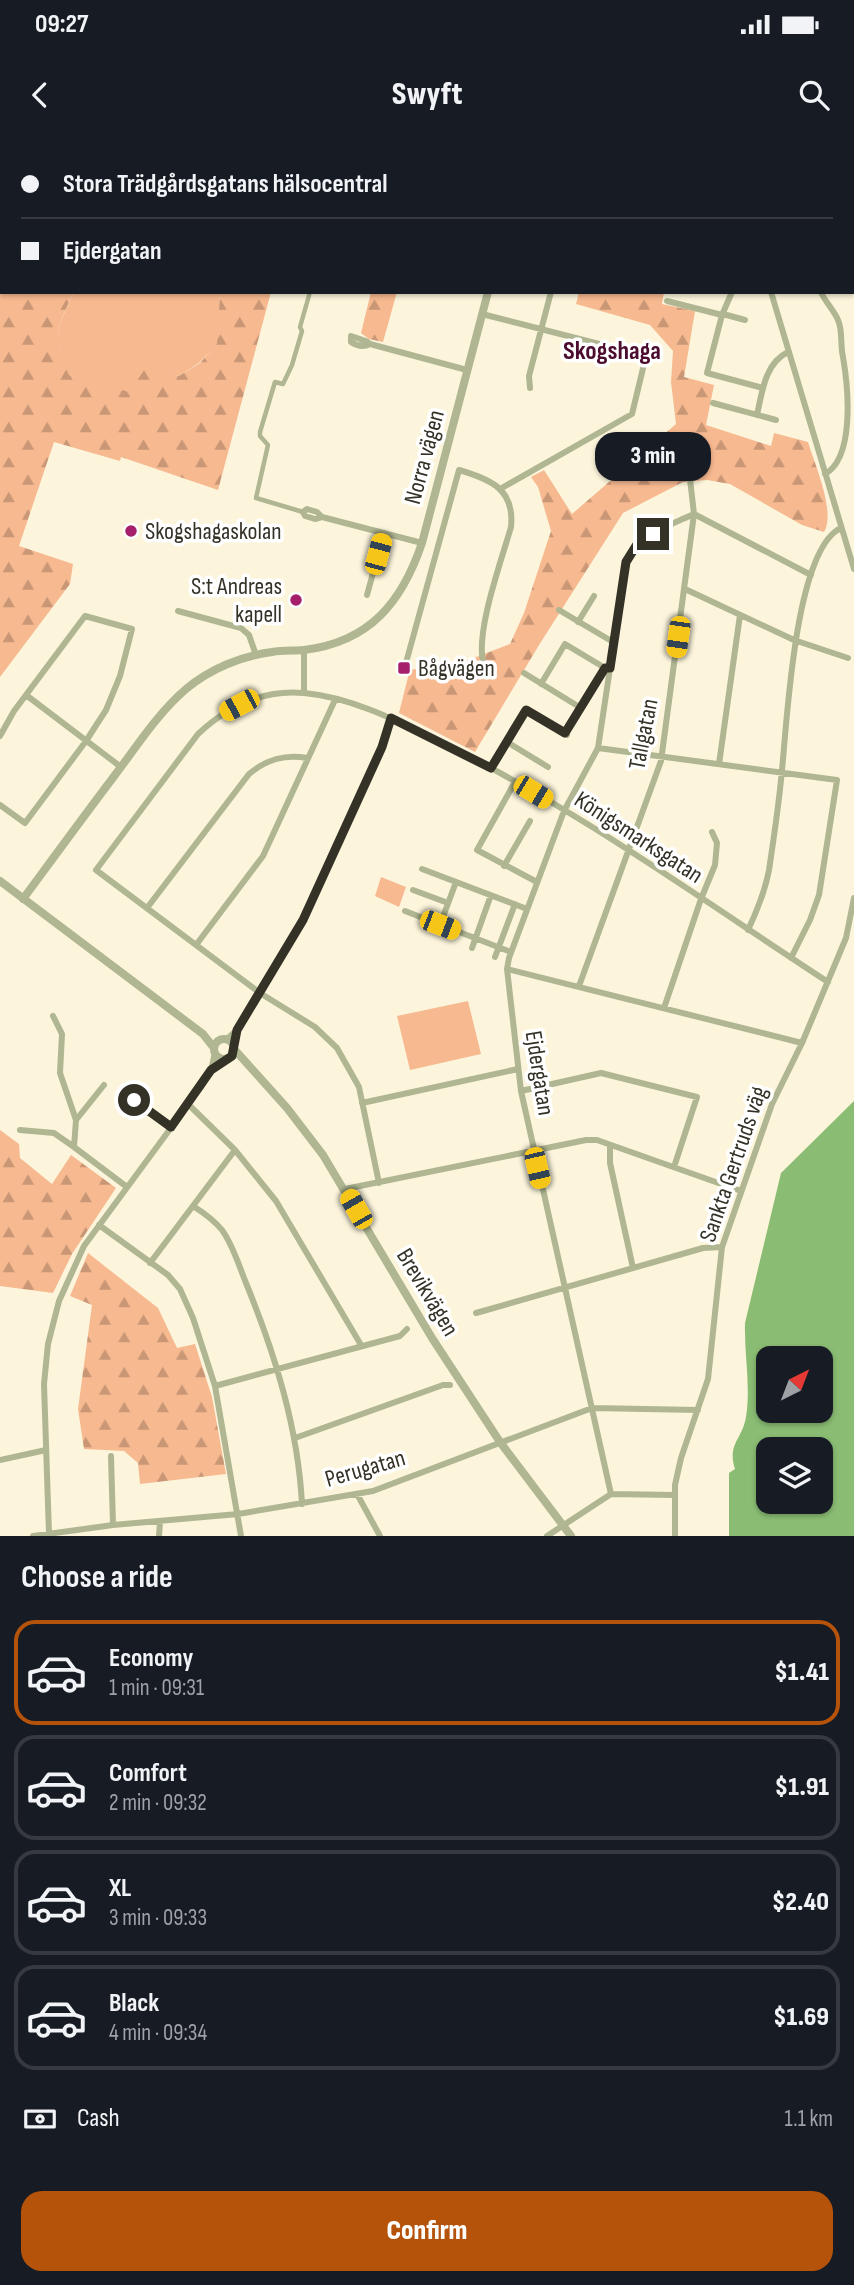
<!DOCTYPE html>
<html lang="en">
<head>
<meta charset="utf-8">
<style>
	body { margin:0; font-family:"Sofia Sans Condensed",sans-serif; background:#20242c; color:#f1f3f6; height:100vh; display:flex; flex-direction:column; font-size:26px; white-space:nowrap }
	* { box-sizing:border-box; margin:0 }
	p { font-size:23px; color:#9ea1a6 }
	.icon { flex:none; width:38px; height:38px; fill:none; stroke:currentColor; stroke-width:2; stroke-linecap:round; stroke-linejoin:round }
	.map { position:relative; height:1396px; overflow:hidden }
	.sheet { display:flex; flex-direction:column; background:#171b24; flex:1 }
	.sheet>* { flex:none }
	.top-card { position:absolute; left:0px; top:0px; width:854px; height:154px; box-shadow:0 2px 5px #0004; display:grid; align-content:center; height:154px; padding:0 21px; background:#171b24 }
	.needle { width:46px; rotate:42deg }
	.fabs { position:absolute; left:756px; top:1206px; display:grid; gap:14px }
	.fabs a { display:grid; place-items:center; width:77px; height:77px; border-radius:14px; background:#171b24; box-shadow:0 2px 5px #0004; font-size:35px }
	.end { position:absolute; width:32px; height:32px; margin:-16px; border:9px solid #343127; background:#fff; box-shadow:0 0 0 4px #fff }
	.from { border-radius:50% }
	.bubble { position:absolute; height:49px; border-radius:21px; background:#171b24; box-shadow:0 2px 5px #0004; font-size:23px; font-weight:800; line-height:49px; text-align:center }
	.car { position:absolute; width:21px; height:42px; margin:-21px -10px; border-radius:9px; box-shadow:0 0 5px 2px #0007; background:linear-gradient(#f5c518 24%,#345 0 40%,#f5c518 0 76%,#345 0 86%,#f5c518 0) }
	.top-card b { display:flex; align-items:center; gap:24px; height:66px; font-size:26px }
	.top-card b+b { border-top:2px solid #363941 }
	.top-card i { width:18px; height:18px; background:#f1f3f6 }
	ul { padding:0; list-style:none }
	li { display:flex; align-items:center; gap:21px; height:105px; margin:0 14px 10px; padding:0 7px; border:4px solid #363941; border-radius:21px }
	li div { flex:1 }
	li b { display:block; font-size:26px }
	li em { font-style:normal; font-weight:800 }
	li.current { border-color:#b45309 }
	li>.icon { width:63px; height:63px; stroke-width:1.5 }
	h2 { padding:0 21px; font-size:32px; line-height:84px }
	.pay { display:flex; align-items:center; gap:18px; height:77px; padding:0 21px; font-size:26px }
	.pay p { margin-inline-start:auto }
	.primary-button { display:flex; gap:14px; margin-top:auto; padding:14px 21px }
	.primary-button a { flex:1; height:80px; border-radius:21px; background:#b45309; color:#fff; font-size:28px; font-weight:800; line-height:80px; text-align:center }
	.status { display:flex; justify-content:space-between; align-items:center; height:49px; padding:0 35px; background:#171b24; direction:ltr }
	.status svg { height:19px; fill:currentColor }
	header { display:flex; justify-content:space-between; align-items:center; height:91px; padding:0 21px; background:#171b24; font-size:32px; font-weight:800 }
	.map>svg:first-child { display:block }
	.green { fill:#f7b990 }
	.forest { fill:url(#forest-firs) }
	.water { fill:#8abc73; fill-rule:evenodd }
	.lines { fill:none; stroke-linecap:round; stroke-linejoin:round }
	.pedestrian { stroke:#afb691; stroke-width:4.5 }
	.minor { stroke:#afb691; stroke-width:6 }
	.tertiary { stroke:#afb691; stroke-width:8 }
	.route { stroke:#343127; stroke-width:9 }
	.poi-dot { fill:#a51f6a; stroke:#fff; stroke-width:2.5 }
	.labels { text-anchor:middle; stroke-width:7; stroke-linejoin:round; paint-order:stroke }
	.street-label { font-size:24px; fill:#343127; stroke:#fff }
	.poi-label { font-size:24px; fill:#343127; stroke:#fff; text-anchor:start }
	.neighbourhood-label { font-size:26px; font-weight:bold; fill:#4b0c2f; stroke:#fff }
</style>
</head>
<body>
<div class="status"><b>09:27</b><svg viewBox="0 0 49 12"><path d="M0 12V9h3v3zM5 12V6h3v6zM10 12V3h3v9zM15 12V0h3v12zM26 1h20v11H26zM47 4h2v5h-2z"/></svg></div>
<header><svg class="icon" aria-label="back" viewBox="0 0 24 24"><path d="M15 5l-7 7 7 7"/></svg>Swyft<svg class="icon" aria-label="search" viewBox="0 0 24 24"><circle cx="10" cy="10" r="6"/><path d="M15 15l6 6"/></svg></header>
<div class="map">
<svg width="854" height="1396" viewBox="0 0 854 1396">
	<defs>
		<pattern id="forest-firs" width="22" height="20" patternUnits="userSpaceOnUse" patternTransform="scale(1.75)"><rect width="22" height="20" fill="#f7b990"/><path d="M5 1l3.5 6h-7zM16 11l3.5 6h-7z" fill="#c99776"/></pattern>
	</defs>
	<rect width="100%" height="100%" fill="#fcf5dc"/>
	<!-- green -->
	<path class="green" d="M74,152H220L218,204L199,223L179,236L157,230L129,253L68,235C51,197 57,189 74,152Z
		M381,737L406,747L399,767L375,756Z
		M468,861L481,914L410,930L397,876Z"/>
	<!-- forest -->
	<path class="forest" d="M0,0H313L2,2V152H74C57,187 51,199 69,235L129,252L147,226L179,236L200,223L217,204L220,152H271L218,350L121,317L120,321L54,302L19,406L73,424L70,444L0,537Z
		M371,152H397L383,202L369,199L361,193Z
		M579,152H664L662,164L695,171L684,237L714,245L706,285L771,306L774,293L808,302C815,325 836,372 824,392L802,385L730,344L707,340L683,342L623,373L539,505L475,612L399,573L410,529L440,531L510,504L524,473L551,391L538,347L531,337L544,330L572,374L676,284L671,242L673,211L650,185L576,164Z
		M0,990L19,1004L20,1018L52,1044L71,1015L116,1048L72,1114L53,1153L0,1146Z
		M88,1113L158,1168L177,1208L195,1204L212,1257L226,1334L140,1344L138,1323L124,1311L84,1309L78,1269L92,1165L70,1156Z"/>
	<!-- water -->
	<path class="water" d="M854,961V1396H729V1333L735,1329C727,1304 742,1300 746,1277C751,1246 744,1214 745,1183L781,1033ZM768,1218H821V1270H768ZM768,1309H821V1362H768Z"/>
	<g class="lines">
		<!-- pedestrian -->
		<path class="pedestrian" d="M349,2L350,0
			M303,372L256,358L268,305L260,296V292L275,242L283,244L292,225L302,191L300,187L310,152"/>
		<!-- minor -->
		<path class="minor" d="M683,0L689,2
			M726,0V2
			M834,0V2
			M761,1L786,2
			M439,2V0
			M463,2V0
			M488,2V0
			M586,2V0
			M640,2L641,0
			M819,2L829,0
			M732,152L722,175L707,233L763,248
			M771,152L854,429
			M821,152C825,162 834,170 838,180C843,191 840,205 843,217C849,252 854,318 825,334
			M667,161L722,175
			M482,174L646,216L632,274L500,349
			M723,174L745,180
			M370,204C364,207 357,206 351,202V196L366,201L370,204L467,230
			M530,248L529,236L551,152
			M713,263L776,280
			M757,275C762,252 765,223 788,212
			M694,374L811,435
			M322,377L315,379L305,376L303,372L307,369L317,372L322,377L422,403
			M685,449L794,500L848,518
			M367,455L384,393
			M559,470L613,502
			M178,471L241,488L249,495L256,515
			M578,482L594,456
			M304,510V553
			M404,530L459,330C490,339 515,349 511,387C501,422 476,490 483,522
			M524,533L581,568
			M541,544L565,504L605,528H610
			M26,555L121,627
			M565,594L605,528
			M0,596L14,571L85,476L132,489L120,536L106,570L86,601L25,683L0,665
			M507,602L548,627
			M598,608L837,640L819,755L810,780L791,818
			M719,624L740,475
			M491,628L526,570L567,595
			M515,642L477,710L537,742
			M504,726L530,681
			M422,729L527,769
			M413,750L448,763
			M147,768L249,634C267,619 285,614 307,618
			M405,771L511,812
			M440,785L456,742
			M748,790C757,771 765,751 769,730C774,697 779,663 782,630C787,581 795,409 841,388
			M196,805L263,716L335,560
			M472,808L491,755
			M495,817L515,764
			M507,829L802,903
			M579,846L661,621L694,374L690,339
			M664,868L701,759L715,725L717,703L712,692
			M53,876L62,894L60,933L76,980L74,1007L127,1047
			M226,900L237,890L303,781L382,607L391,578
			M233,904L237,892
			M212,929L224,919
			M521,951L601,933L697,957L674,1027
			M362,963L518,929
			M188,964L235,1010L276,1061L361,1205
			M149,972L135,973L130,965L134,960H141L149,972L171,987
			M76,980L104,945
			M20,990L54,993L74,1007
			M610,1005V1023L633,1128
			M379,1043L359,947L337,908L315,887L260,853L96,730L198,594C227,567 263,549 304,553C349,557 394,579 434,599C572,665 699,758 828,842
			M345,1049L586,1000H597L741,1051
			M193,1066C204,1073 214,1080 222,1090C233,1105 239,1126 246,1143C275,1214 298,1288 302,1364
			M99,1085L168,1135L180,1149L193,1178L215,1246L241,1396
			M150,1123L235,1010
			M476,1173L703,1108L722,1107
			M215,1246L400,1196L407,1189
			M295,1298L443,1245H450
			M111,1316L113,1385
			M0,1320L46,1310
			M357,1354L380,1396
			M611,1354L521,951L507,829L509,818L564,671L598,608L626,422C640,395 668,386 694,374
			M49,1394L44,1244L48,1204L59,1161L84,1106L201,947L211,930L215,913
			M33,1396L113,1385L238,1374L373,1351L592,1268L698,1270
			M159,1396L160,1382
			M547,1396L611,1354L674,1355
			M675,1396V1345L681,1318L708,1239L722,1107L772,964L802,903L846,798L854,758"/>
		<!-- tertiary -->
		<path class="tertiary" d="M528,2V0
			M0,741L203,894L214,908
			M23,759C54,717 84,676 115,635C137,606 158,573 186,549C210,529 241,516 272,512C283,510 294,511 304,510C370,502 402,462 422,403L488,152
			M214 909a10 10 0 1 1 20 0a10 10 0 1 1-20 0Z
			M234,909L287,968L323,1015L432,1198L500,1302L571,1396"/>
	</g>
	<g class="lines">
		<!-- route -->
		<path class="route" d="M134,960H141L149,971L171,987L211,930L232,916L237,890L303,780L382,607L391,578L491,628L526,570L565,593L605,528H610L626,422L636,406L653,394"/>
	</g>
	<!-- markers -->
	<g class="poi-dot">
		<circle cx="131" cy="391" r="7"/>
		<circle cx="296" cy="460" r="7"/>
		<rect x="397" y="521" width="14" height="14" rx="3.5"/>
	</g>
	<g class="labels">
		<!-- street labels -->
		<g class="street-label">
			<text transform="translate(424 317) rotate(-75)" y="8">Norra vägen</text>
			<text transform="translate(643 594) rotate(-79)" y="8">Tallgatan</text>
			<text transform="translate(639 697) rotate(33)" y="8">Königsmarksgatan</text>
			<text transform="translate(540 933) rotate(81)" y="8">Ejdergatan</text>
			<text transform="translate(733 1024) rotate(-71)" y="8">Sankta Gertruds väg</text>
			<text transform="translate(428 1152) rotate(59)" y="8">Brevikvägen</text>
			<text transform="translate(365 1328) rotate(-16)" y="8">Perugatan</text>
		</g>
		<!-- poi labels -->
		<g class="poi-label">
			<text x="145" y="399">Skogshagaskolan</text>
			<text x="282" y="454" text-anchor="end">S:t Andreas<tspan x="282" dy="28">kapell</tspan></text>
			<text x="418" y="536">Bågvägen</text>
		</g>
		<!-- neighbourhood labels -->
		<g class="neighbourhood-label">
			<text x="612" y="219">Skogshaga</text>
		</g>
	</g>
</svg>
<div class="fabs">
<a><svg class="needle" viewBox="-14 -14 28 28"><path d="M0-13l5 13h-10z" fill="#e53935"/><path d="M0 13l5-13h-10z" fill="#9ea1a6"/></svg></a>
<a><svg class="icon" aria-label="layers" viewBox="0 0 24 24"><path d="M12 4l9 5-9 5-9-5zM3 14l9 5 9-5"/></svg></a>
</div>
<i class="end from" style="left:134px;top:960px"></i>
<i class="end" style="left:653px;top:394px"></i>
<div class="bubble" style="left:595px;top:292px;width:116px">3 min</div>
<i class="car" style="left:378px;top:414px;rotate:15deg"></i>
<i class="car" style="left:678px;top:497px;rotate:188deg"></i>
<i class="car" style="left:239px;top:565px;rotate:242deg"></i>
<i class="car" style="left:533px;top:652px;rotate:121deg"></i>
<i class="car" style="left:440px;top:785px;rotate:111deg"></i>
<i class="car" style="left:537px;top:1028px;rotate:167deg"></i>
<i class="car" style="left:356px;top:1069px;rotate:330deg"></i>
<div class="top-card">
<b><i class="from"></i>Stora Trädgårdsgatans hälsocentral</b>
<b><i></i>Ejdergatan</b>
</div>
</div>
<section class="sheet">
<h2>Choose a ride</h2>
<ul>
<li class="current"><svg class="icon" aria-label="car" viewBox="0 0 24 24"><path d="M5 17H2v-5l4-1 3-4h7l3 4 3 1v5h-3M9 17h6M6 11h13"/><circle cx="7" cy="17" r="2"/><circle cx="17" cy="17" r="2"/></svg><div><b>Economy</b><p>1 min · 09:31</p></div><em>$1.41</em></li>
<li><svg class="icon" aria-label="car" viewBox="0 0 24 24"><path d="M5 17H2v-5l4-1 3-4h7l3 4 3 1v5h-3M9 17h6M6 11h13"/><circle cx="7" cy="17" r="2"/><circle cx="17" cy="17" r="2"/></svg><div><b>Comfort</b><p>2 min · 09:32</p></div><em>$1.91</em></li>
<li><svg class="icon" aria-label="car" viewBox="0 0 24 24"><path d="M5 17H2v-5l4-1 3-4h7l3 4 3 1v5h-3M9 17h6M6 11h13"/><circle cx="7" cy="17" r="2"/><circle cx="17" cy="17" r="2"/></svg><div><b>XL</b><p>3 min · 09:33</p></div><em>$2.40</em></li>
<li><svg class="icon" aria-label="car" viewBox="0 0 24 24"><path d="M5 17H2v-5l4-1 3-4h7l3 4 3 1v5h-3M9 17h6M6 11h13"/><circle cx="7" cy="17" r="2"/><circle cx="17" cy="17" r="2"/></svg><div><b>Black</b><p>4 min · 09:34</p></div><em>$1.69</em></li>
</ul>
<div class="pay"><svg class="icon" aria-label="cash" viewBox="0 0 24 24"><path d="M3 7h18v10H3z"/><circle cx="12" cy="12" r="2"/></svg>Cash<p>1.1 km</p></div>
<div class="primary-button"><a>Confirm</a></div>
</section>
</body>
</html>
